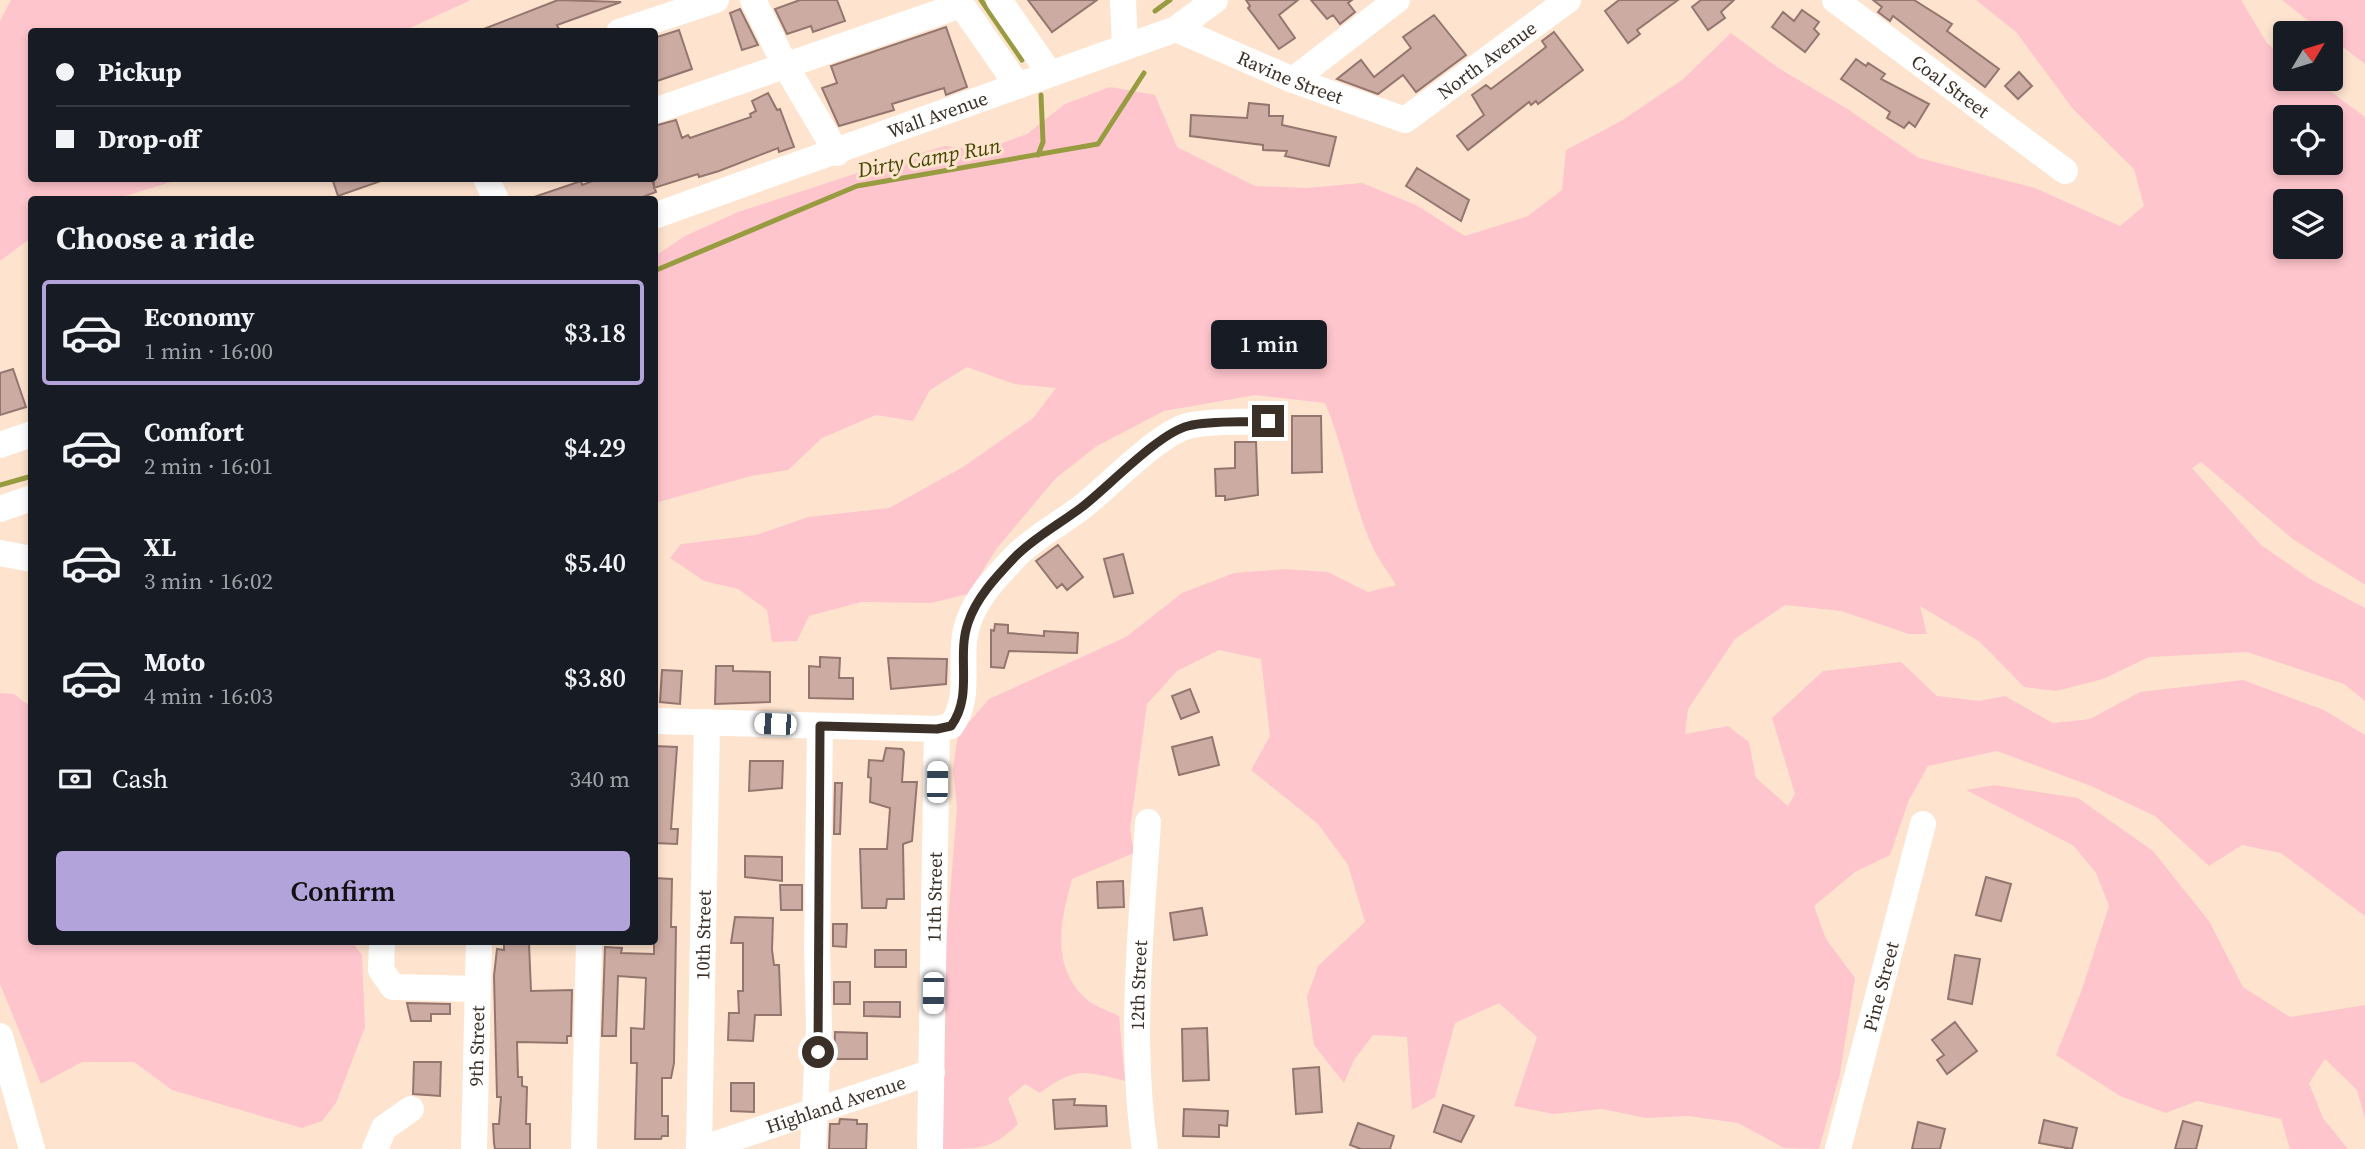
<!DOCTYPE html>
<html lang="en">
<head>
<meta charset="utf-8">
<style>
	body { margin:0; font-family:"Source Serif 4",serif; background:#242831; color:#f1f3f6; height:100vh; display:flex; flex-direction:column; font-size:26px; white-space:nowrap }
	* { box-sizing:border-box; margin:0 }
	p { font-size:23px; color:#9ea1a6 }
	.icon { flex:none; width:38px; height:38px; fill:none; stroke:currentColor; stroke-width:2; stroke-linecap:round; stroke-linejoin:round }
	.map { position:relative; flex:1; overflow:hidden }
	.sheet { position:absolute; left:28px; top:196px; width:630px; height:749px; display:flex; flex-direction:column; background:#171b24; border-radius:7px; box-shadow:0 4px 10px #0003 }
	.sheet>* { flex:none }
	.top-card { position:absolute; left:28px; top:28px; width:630px; height:154px; border-radius:7px; box-shadow:0 4px 10px #0003; display:grid; align-content:center; height:154px; padding:0 28px; background:#171b24 }
	.needle { width:46px; rotate:52deg }
	.buttons { position:absolute; left:2273px; top:21px; display:grid; gap:14px }
	.buttons a { display:grid; place-items:center; width:70px; height:70px; border-radius:7px; background:#171b24; box-shadow:0 4px 10px #0003; font-size:35px }
	.end { position:absolute; width:32px; height:32px; margin:-16px; border:9px solid #3a3028; background:#fff; box-shadow:0 0 0 4px #fff }
	.from { border-radius:50% }
	.bubble { position:absolute; height:49px; border-radius:7px; background:#171b24; box-shadow:0 4px 10px #0003; font-size:23px; font-weight:600; line-height:49px; text-align:center }
	.car { position:absolute; width:21px; height:42px; margin:-21px -10px; border-radius:9px; box-shadow:0 0 5px 2px #0007; background:linear-gradient(#fff 24%,#345 0 40%,#fff 0 76%,#345 0 86%,#fff 0) }
	.top-card b { display:flex; align-items:center; gap:24px; height:66px; font-size:26px }
	.top-card b+b { border-top:2px solid #363941 }
	.top-card i { width:18px; height:18px; background:#f1f3f6 }
	ul { padding:0; list-style:none }
	li { display:flex; align-items:center; gap:21px; height:105px; margin:0 14px 10px; padding:0 14px; border:4px solid transparent; border-radius:7px }
	li div { flex:1 }
	li b { display:block; font-size:26px }
	li em { font-style:normal; font-weight:600 }
	li.selected { border-color:#b3a3db }
	li>.icon { width:63px; height:63px; stroke-width:1.5 }
	h2 { padding:0 28px; font-size:32px; line-height:84px }
	.pay { display:flex; align-items:center; gap:18px; height:77px; padding:0 28px; font-size:26px }
	.pay p { margin-inline-start:auto }
	.action { display:flex; gap:14px; margin-top:auto; padding:14px 28px }
	.action a { flex:1; height:80px; border-radius:7px; background:#b3a3db; color:#111; font-size:28px; font-weight:600; line-height:80px; text-align:center }
	.map>svg:first-child { display:block }
	.green { fill:#ffc5cc; fill-rule:evenodd }
	.lines { fill:none; stroke-linecap:round; stroke-linejoin:round }
	.stream { stroke:#979c41; stroke-width:5 }
	.building { fill:#ccaba3; stroke:#94766e; stroke-width:2 }
	.minor { stroke:#fff; stroke-width:26 }
	.route { stroke:#3a3028; stroke-width:9 }
	.labels { text-anchor:middle; stroke-width:6; stroke-linejoin:round; paint-order:stroke }
	.street-label { font-size:19px; fill:#3a3028; stroke:#fee4cf }
	.water-label { font-size:21px; font-style:italic; fill:#454700; stroke:#fee4cf }
</style>
</head>
<body>
<div class="map">
<svg width="2365" height="1149" viewBox="0 0 2365 1149">
	<rect width="100%" height="100%" fill="#fee4cf"/>
	<!-- green -->
	<path class="green" d="M11,0H471L410,28L373,31L32,32V178L180,179L116,199L32,200L31,238L0,261V21Z
		M1976,0H2241L2267,43L2285,57L2286,79H2314L2365,117V585L2294,540L2201,462L2192,468L2261,545L2310,579L2365,608V701L2344,684L2247,652L2149,657L2103,679L2056,691L2024,687L1980,642L1920,606L1927,634H1909L1841,611L1785,605L1735,639L1688,709L1685,734L1728,726L1749,742L1756,778L1788,806L1795,794L1772,718L1823,671L1901,662L1937,696L1979,701L2005,696L2053,723L2090,719L2140,692L2243,680L2324,710L2365,735V916L2281,853L2242,845L2209,866L2155,816L2091,786L1997,751L1928,766L1909,800L1890,855L1855,872L1814,906L1826,939L1855,978L1840,1074L1819,1149L1784,1148L1738,1123L1688,1116L1646,1118L1602,1109L1553,1114L1514,1106L1537,1037L1499,1003L1455,1023L1435,1097L1412,1110L1407,1037L1373,1035L1354,1060L1344,1083L1314,1045L1307,997L1318,966L1365,922L1348,865L1318,824L1251,770L1270,736L1261,659L1219,650L1177,671L1147,704L1130,829L1134,853L1072,879C1061,919 1050,964 1085,998C1093,1006 1109,1011 1119,1016L1125,1081C1083,1071 1075,1067 1040,1093L1025,1084L1008,1098L1018,1124C993,1149 980,1149 942,1149L945,958L957,808L953,769L958,735L989,699L1126,637L1182,593L1234,573L1285,569L1328,572L1368,592L1396,585C1389,573 1379,561 1373,548C1352,502 1345,450 1325,403L1255,395L1164,411L1097,446L1056,478L997,548L968,594L931,603L861,602L809,616L797,641L772,642L767,610L738,589L704,581L670,558L681,544L756,535L808,517L889,508L963,467L1033,418L1056,388L1014,384L967,367L930,390L913,421L876,415L822,438L788,470L751,476L655,503V256L685,236L738,212L897,160L945,146L984,150L1027,134L1065,104L1110,87L1155,95L1177,147L1255,186L1306,188L1362,183L1416,205L1465,236L1528,216L1562,190L1566,150L1621,121L1682,80L1731,33L1780,69L1846,108L1919,158L2035,188L2120,226L2144,206L2134,169L2073,109L2016,32ZM2286,117H2331V163H2286ZM2286,201H2331V247H2286Z
		M2282,0H2365V64L2331,38V33H2324Z
		M0,693L14,694L31,707L32,942H352L362,955L365,1027L336,1103L322,1121L302,1128L172,1090L134,1062H82L41,1084L0,984Z
		M1994,785L2078,798L2153,851L2209,921L2243,987L2290,1017L2365,1005V1119L2357,1090L2325,1059L2309,1083L2323,1118L2348,1149H2290L2281,1119L2197,1101L2166,1113L2120,1096L2056,1055L2081,992L2109,906L2096,873L2074,846L1966,790Z"/>
	<g class="lines">
		<!-- stream -->
		<path class="stream" d="M981,0L1022,60
			M1155,11L1170,0
			M1038,155L1043,142L1041,95
			M654,271L857,186L1098,144L1144,73
			M0,485L32,476"/>
	</g>
	<!-- building -->
	<path class="building" d="M558,0L621,2L557,25L559,29L550,32H476Z
		M800,0H837L845,21L813,32L811,26L787,34L775,9Z
		M1028,0H1097L1052,32Z
		M1246,0H1298L1279,15L1295,38L1279,49L1248,8L1250,6Z
		M1311,0H1352L1348,3L1355,12L1340,24L1333,15L1327,19Z
		M1619,0H1678L1637,30L1640,34L1628,43L1605,11Z
		M1701,0H1734L1721,12L1725,18L1708,30L1692,7Z
		M1873,0H1914L1952,24L1947,31L1999,69L1985,87L1893,16L1890,21L1878,12L1882,7Z
		M740,9L758,45L742,50L730,13Z
		M1802,10L1819,22L1814,29L1819,34L1805,52L1772,27L1783,12L1794,21Z
		M1434,15L1466,55L1416,92L1403,75L1378,94L1337,79L1361,60L1374,77L1411,48L1403,37Z
		M946,27L967,87L946,95L944,88L921,95L892,104L894,110L839,126L822,88L837,83L831,66Z
		M679,30L692,69L654,82V38Z
		M1554,32L1583,70L1538,104L1536,101L1531,105L1529,102L1468,150L1457,136L1484,115L1472,95L1486,85L1491,89L1524,64L1546,47L1542,41Z
		M1856,59L1866,66L1868,63L1885,74L1881,79L1929,104L1915,127L1909,122L1904,128L1887,118L1890,112L1841,79Z
		M2019,72L2032,86L2018,99L2005,86Z
		M768,93L777,110L780,109L794,147L779,152L778,148L719,171L699,177L698,174L654,188V126L676,120L682,138L688,135L690,138L751,117L750,114L756,111L752,101Z
		M1249,103L1269,105V116H1283L1282,125L1336,137L1329,166L1285,156L1287,151L1263,150V145L1190,136L1191,115L1247,118Z
		M1417,168L1469,200L1461,221L1406,186Z
		M332,178H380L381,181L338,196Z
		M601,178H651L656,192L635,200H534V197L581,181L582,185Z
		M13,369L26,407L0,415V373Z
		M1292,416H1321L1322,472L1292,473Z
		M1235,442H1256L1258,495L1225,500V496H1216L1215,469L1235,468Z
		M1058,545L1083,577L1067,590L1062,584L1057,588L1036,561Z
		M1123,554L1133,593L1114,597L1104,559Z
		M995,624L1008,625V633L1044,636V631L1078,633L1077,653L1009,651L1004,668L991,667V630L994,631Z
		M820,657L840,658L839,678H853V699L809,698V666L820,667Z
		M888,658L947,659L946,684L891,689Z
		M716,666H733V671L770,672V702L715,704Z
		M662,670L682,671L680,704L660,702Z
		M1190,689L1199,712L1181,719L1172,696Z
		M1212,737L1219,765L1179,775L1172,747Z
		M654,746L677,747L671,829H678L677,844L654,843Z
		M886,748L902,749L904,752L902,782H917L912,841L903,844L904,899H887L886,908H862L860,849H887L890,808L870,802L871,778L868,777L869,760L883,761Z
		M750,761H783L782,788L749,791Z
		M835,783H842L840,834H834Z
		M745,856L782,857V881L745,877Z
		M1986,877L2011,884L2001,921L1976,915Z
		M654,878L672,879L671,927H676L674,1063L671,1078H662V1116H668V1136H662L661,1139H635L637,1063H631V1028L644,1029L646,978L618,976L616,1036H602L605,947L622,948L621,953L654,954Z
		M1123,881L1124,907L1098,908L1097,882Z
		M780,885H802V910H781Z
		M1202,908L1207,935L1174,940L1170,913Z
		M735,917L773,918L772,950L774,965H779L781,1015H755L753,1041L728,1040L729,1013H739L738,991H743V943H731Z
		M833,924H847L846,947L833,946Z
		M504,943L529,944L531,991L572,990L571,1036H567V1043L517,1042L518,1077H522V1086L527,1087L526,1124H530V1149H495L494,1143L493,1124H499L501,1097H497L494,976L497,949L504,950Z
		M875,950H906V967H875Z
		M1955,955L1980,959L1972,1004L1948,999Z
		M834,982H850V1004H834Z
		M864,1002H900V1017L864,1016Z
		M407,1003L450,1004V1014H431V1021H411Z
		M1955,1022L1977,1051L1947,1074L1937,1060L1944,1055L1932,1040Z
		M1207,1028L1209,1080L1183,1081L1182,1029Z
		M835,1032L867,1033V1059H834Z
		M414,1062H441L440,1096L413,1094Z
		M1319,1067L1322,1112L1296,1114L1293,1069Z
		M731,1083H754V1112L731,1111Z
		M1075,1099L1074,1105L1106,1106L1107,1126L1055,1129L1053,1100Z
		M1443,1105L1474,1116L1461,1142L1434,1132Z
		M1184,1109L1228,1111L1227,1126L1219,1125V1137L1183,1136Z
		M840,1119L857,1120V1124H867L866,1149H829L830,1124H839Z
		M2044,1120L2077,1128L2072,1149L2039,1143Z
		M2183,1121L2202,1126L2196,1149H2175Z
		M1918,1122L1945,1129L1940,1149H1912Z
		M1358,1123L1394,1136L1390,1149H1361L1350,1145Z"/>
	<g class="lines">
		<!-- minor -->
		<g class="minor">
			<path d="M753,0L785,65L837,153"/>
			<path d="M958,0L1018,86"/>
			<path d="M999,0L1050,74"/>
			<path d="M1123,0L1125,47"/>
			<path id="s1" d="M1835,0L2065,171"/>
			<path id="s2" d="M1176,29L1293,80L1405,120L1568,0"/>
			<path d="M619,32L716,0"/>
			<path d="M1293,80L1397,0"/>
			<path d="M654,111L961,5"/>
			<path d="M486,178L496,200"/>
			<path id="s3" d="M654,216L1176,29L1215,0"/>
			<path d="M0,445L32,434"/>
			<path d="M0,509L32,498"/>
			<path d="M0,553L32,559"/>
			<path d="M654,721L937,729L951,726C974,695 956,658 968,623C976,598 996,577 1014,558C1033,538 1060,524 1082,507C1108,487 1159,433 1188,426C1213,420 1243,423 1268,421"/>
			<path d="M382,942L381,970L393,987L478,989"/>
			<path d="M0,1036L32,1149"/>
			<path d="M375,1149L384,1128L411,1109"/>
			<path id="s4" d="M474,1149L479,942"/>
			<path d="M584,1149L589,942"/>
			<path id="s5" d="M699,1149L707,722"/>
			<path id="s6" d="M701,1149L932,1072"/>
			<path d="M813,1149L819,1027L817,947L820,726"/>
			<path id="s7" d="M930,1149L937,729"/>
			<path id="s8" d="M1145,1149C1129,1041 1141,931 1148,822"/>
			<path id="s9" d="M1838,1149L1923,824"/>
		</g>
	</g>
	<g class="lines">
		<!-- route -->
		<path class="route" d="M818,1052L820,726L937,729L951,726C974,695 956,657 968,623C976,598 996,577 1014,558C1033,538 1060,524 1082,507C1108,487 1159,433 1188,426C1213,420 1243,423 1268,421"/>
	</g>
	<g class="labels">
		<!-- street labels -->
		<g class="street-label">
			<text dy="7" stroke="none"><textPath href="#s2" startOffset="348">North Avenue</textPath></text>
			<text dy="7" stroke="none"><textPath href="#s2" startOffset="124">Ravine Street</textPath></text>
			<text dy="7" stroke="none"><textPath href="#s1" startOffset="144">Coal Street</textPath></text>
			<text dy="7" stroke="none"><textPath href="#s3" startOffset="301">Wall Avenue</textPath></text>
			<text dy="7" stroke="none"><textPath href="#s7" startOffset="252">11th Street</textPath></text>
			<text dy="7" stroke="none"><textPath href="#s5" startOffset="214">10th Street</textPath></text>
			<text dy="7" stroke="none"><textPath href="#s8" startOffset="164">12th Street</textPath></text>
			<text dy="7" stroke="none"><textPath href="#s9" startOffset="168">Pine Street</textPath></text>
			<text dy="7" stroke="none"><textPath href="#s4" startOffset="103">9th Street</textPath></text>
			<text dy="7" stroke="none"><textPath href="#s6" startOffset="142">Highland Avenue</textPath></text>
		</g>
		<!-- water labels -->
		<g class="water-label">
			<text transform="translate(929 158) rotate(-10)" y="7">Dirty Camp Run</text>
		</g>
	</g>
</svg>
<div class="buttons">
<a><svg class="needle" viewBox="-14 -14 28 28"><path d="M0-13l5 13h-10z" fill="#e53935"/><path d="M0 13l5-13h-10z" fill="#9ea1a6"/></svg></a>
<a><svg class="icon" aria-label="locate" viewBox="0 0 24 24"><circle cx="12" cy="12" r="6"/><path d="M12 2v4M12 18v4M2 12h4M18 12h4"/></svg></a>
<a><svg class="icon" aria-label="layers" viewBox="0 0 24 24"><path d="M12 4l9 5-9 5-9-5zM3 14l9 5 9-5"/></svg></a>
</div>
<i class="end from" style="left:818px;top:1052px"></i>
<i class="end" style="left:1268px;top:421px"></i>
<div class="bubble" style="left:1211px;top:320px;width:116px">1 min</div>
<i class="car" style="left:775px;top:724px;rotate:272deg"></i>
<i class="car" style="left:937px;top:782px;rotate:1deg"></i>
<i class="car" style="left:933px;top:993px;rotate:181deg"></i>
<div class="top-card">
<b><i class="from"></i>Pickup</b>
<b><i></i>Drop-off</b>
</div>
<section class="sheet">
<h2>Choose a ride</h2>
<ul>
<li class="selected"><svg class="icon" aria-label="car" viewBox="0 0 24 24"><path d="M5 17H2v-5l4-1 3-4h7l3 4 3 1v5h-3M9 17h6M6 11h13"/><circle cx="7" cy="17" r="2"/><circle cx="17" cy="17" r="2"/></svg><div><b>Economy</b><p>1 min · 16:00</p></div><em>$3.18</em></li>
<li><svg class="icon" aria-label="car" viewBox="0 0 24 24"><path d="M5 17H2v-5l4-1 3-4h7l3 4 3 1v5h-3M9 17h6M6 11h13"/><circle cx="7" cy="17" r="2"/><circle cx="17" cy="17" r="2"/></svg><div><b>Comfort</b><p>2 min · 16:01</p></div><em>$4.29</em></li>
<li><svg class="icon" aria-label="car" viewBox="0 0 24 24"><path d="M5 17H2v-5l4-1 3-4h7l3 4 3 1v5h-3M9 17h6M6 11h13"/><circle cx="7" cy="17" r="2"/><circle cx="17" cy="17" r="2"/></svg><div><b>XL</b><p>3 min · 16:02</p></div><em>$5.40</em></li>
<li><svg class="icon" aria-label="car" viewBox="0 0 24 24"><path d="M5 17H2v-5l4-1 3-4h7l3 4 3 1v5h-3M9 17h6M6 11h13"/><circle cx="7" cy="17" r="2"/><circle cx="17" cy="17" r="2"/></svg><div><b>Moto</b><p>4 min · 16:03</p></div><em>$3.80</em></li>
</ul>
<div class="pay"><svg class="icon" aria-label="cash" viewBox="0 0 24 24"><path d="M3 7h18v10H3z"/><circle cx="12" cy="12" r="2"/></svg>Cash<p>340 m</p></div>
<div class="action"><a>Confirm</a></div>
</section>
</div>
</body>
</html>
